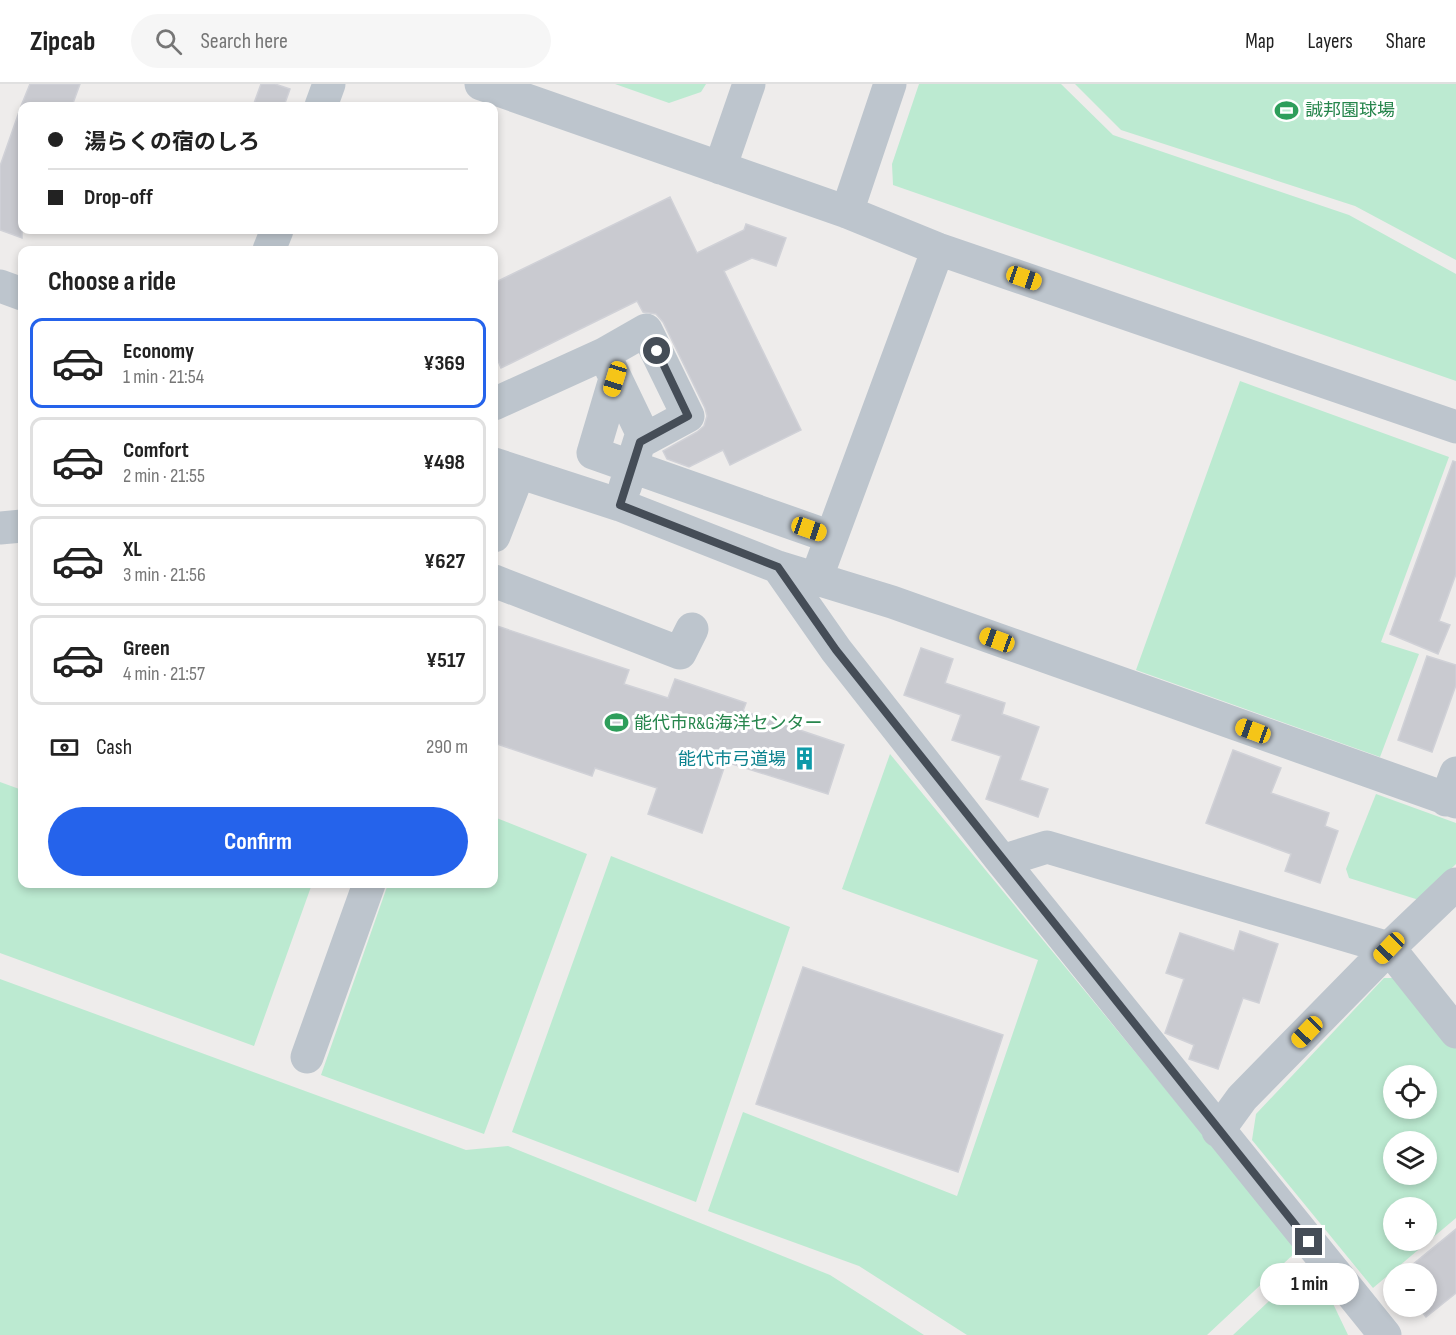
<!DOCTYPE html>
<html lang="en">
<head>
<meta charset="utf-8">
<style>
	body { margin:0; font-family:"Sofia Sans Condensed","Noto Sans JP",sans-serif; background:#f6f6f6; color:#222; height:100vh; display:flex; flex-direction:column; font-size:22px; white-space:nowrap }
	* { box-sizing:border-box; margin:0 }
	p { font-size:20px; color:#767676 }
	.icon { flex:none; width:33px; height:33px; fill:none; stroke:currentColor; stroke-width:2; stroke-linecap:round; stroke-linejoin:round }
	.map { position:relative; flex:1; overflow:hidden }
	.sheet { position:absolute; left:18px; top:162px; width:480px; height:642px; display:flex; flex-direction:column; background:#fff; border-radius:12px; box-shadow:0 3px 9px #0003 }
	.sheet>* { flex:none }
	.banner { position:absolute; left:18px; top:18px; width:480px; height:132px; border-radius:12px; box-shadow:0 3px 9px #0003; display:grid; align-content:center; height:132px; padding:0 30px; background:#fff }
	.controls { position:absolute; left:1383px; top:981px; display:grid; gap:12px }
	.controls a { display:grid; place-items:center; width:54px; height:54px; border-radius:50%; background:#fff; box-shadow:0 3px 9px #0003; font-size:30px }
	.end { position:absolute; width:27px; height:27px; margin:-14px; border:8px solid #454d57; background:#fff; box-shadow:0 0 0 3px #fff }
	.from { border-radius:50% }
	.bubble { position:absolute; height:42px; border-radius:21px; background:#fff; box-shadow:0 3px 9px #0003; font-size:20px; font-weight:700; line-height:42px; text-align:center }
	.car { position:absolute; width:18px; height:36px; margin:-18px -9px; border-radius:8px; box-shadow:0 0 4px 2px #0007; background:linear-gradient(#f5c518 24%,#345 0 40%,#f5c518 0 76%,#345 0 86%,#f5c518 0) }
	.banner b { display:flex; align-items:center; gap:21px; height:57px; font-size:22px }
	.banner b+b { border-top:2px solid #e0e0e0 }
	.banner i { width:15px; height:15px; background:#222 }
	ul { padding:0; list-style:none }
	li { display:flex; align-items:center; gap:18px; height:90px; margin:0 12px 9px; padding:0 18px; border:3px solid #e0e0e0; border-radius:12px }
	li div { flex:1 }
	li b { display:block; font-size:22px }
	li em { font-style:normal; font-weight:700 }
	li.current { border-color:#2563eb }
	li>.icon { width:54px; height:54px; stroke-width:1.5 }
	h2 { padding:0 30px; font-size:27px; line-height:72px }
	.pay { display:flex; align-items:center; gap:15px; height:66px; padding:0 30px; font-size:22px }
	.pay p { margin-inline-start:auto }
	.cta { display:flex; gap:12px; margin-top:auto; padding:12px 30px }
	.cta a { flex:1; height:69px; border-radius:36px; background:#2563eb; color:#fff; font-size:24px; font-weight:700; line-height:69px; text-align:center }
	header { display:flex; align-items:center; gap:36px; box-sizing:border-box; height:84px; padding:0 30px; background:#fff; border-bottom:2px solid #e0e0e0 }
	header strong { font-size:28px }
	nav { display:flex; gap:33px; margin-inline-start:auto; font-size:21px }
	.search { width:420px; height:54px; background:#f6f6f6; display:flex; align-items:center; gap:15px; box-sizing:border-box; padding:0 21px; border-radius:33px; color:#767676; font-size:22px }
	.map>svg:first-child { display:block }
	.green { fill:#bcead1; fill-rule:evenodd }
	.building { fill:#c9cad0; stroke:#d0d1d7; stroke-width:1.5 }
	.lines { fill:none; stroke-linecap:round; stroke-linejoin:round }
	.minor { stroke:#bdc5cd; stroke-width:33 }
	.route { stroke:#454d57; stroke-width:8 }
	.labels { text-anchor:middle; stroke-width:6; stroke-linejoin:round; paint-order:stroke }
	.leisure-label { font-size:18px; fill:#27864d; stroke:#fff; text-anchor:start }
	.culture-label { font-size:18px; fill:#0d838f; stroke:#fff; text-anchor:end }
</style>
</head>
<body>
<header>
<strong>Zipcab</strong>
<div class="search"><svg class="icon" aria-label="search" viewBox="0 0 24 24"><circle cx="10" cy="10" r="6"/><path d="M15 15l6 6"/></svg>Search here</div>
<nav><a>Map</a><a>Layers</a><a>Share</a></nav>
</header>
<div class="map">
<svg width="1456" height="1251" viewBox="0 0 1456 1251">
	<rect width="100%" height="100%" fill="#eeeceb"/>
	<!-- green -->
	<path class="green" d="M615,0H706L701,8L669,19Z
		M919,0H1061L1113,51L1349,131L1456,190V297L893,101L892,80Z
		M1075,0H1456V176L1355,122L1121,46Z
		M1240,297L1449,373L1381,558L1419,570L1380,673L1136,586Z
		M890,670L1298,1166L1207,1251H967L859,1182L708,1127L743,1028L957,1112L1038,876L842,805Z
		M0,698L22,706V800H312L254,962L0,869Z
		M1376,710L1456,739V780L1419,816L1349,794L1346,785Z
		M494,733L587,770L484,1050L321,991L388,800H494Z
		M611,772L790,843L696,1118L512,1048Z
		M1384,894H1406L1456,963V1134L1373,1204L1252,1056L1256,1030ZM1394,992H1426V1024H1394ZM1394,1058H1426V1090H1394ZM1394,1124H1426V1156H1394Z
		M0,895L466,1066L508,1062L830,1191L924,1251H0Z
		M1300,1188L1326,1205L1348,1251H1233Z"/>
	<!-- building -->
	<path class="building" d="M30,0H80L72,22H21Z
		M261,0H275L290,5L284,22H253Z
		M19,28H22V154L0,146V82Z
		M670,113L697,169L744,146L746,140L786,154L776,182L752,174L724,187L801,346L730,381L723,366L689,383L667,375L663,367L697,348L704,342L707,332L705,324L663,238L656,230L643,228L637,217L501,284L494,267V199Z
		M1453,377L1456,378V490L1439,537L1450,541L1438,570L1390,550Z
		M494,541L629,586L624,600L668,614L675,595L746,619L743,627L844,661L828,710L726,678L702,749L648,730L657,704L595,684L592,692L494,659Z
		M921,564L953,575L945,599L1005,619L1002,630L1039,643L1020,696L1048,705L1038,733L986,715L1001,672L952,656L961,631L904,611Z
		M1427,572L1456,581V601L1432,668L1398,656Z
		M1233,666L1281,684L1271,709L1329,729L1325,742L1338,747L1320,799L1285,787L1291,770L1206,739Z
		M1240,847L1278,860L1259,919L1243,914L1218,985L1189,975L1194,961L1165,949L1184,895L1166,889L1180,849L1234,867Z
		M803,883L1003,951L958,1088L756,1020Z
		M1456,1145V1209L1426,1233L1417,1222H1426V1190H1401Z"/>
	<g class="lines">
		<!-- minor -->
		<path class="minor" d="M481,0L847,128L938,165L1456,343
			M321,22L329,0
			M720,84L749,0
			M847,128L890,0
			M269,166L277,146
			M0,202L22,210
			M604,270L646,246L688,332L640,358
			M615,295L593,369L831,453
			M494,320L604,270L642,349L625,403
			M494,380L620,421L778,483L892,518L1456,718
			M0,444L22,442
			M494,452L519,388
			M778,483L836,566L1002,777L1385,1251
			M816,495L938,165
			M494,497L680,569L692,545
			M1446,716L1456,689
			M1002,777L1047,763L1389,864L1456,948
			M307,973L369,800
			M1218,1047L1242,1014L1389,864L1456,800"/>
	</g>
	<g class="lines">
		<!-- route -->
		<path class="route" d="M657,267L688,332L640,358L620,421L778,483L836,566L1309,1158"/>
	</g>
	<!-- icons -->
	<defs>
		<symbol id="stadium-bare" viewBox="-9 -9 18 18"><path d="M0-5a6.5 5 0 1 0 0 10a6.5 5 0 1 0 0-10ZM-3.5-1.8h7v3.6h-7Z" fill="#2e9e5b" stroke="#fff" stroke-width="2.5" paint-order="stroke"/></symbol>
		<symbol id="building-bare" viewBox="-9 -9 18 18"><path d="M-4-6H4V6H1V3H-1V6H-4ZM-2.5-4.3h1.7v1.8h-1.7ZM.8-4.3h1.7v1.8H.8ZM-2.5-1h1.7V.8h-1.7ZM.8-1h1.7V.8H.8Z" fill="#0f9aa8" stroke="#fff" stroke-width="2.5" paint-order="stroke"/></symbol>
	</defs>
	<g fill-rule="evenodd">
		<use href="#stadium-bare" x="1270" y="10" width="33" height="33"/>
		<use href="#stadium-bare" x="600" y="622" width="33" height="33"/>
		<use href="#building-bare" x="788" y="658" width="33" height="33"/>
	</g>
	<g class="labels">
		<!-- leisure labels -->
		<g class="leisure-label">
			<text x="1305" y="32">誠邦園球場</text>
			<text x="634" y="645">能代市R&amp;G海洋センター</text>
		</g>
		<!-- culture labels -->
		<g class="culture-label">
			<text x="786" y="681">能代市弓道場</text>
		</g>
	</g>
</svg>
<div class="controls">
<a><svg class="icon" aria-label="locate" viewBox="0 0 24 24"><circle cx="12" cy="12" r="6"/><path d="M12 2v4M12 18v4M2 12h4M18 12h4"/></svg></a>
<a><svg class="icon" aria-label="layers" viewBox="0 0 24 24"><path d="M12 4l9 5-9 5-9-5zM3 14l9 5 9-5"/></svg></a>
<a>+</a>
<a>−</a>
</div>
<i class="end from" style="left:657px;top:267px"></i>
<i class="end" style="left:1309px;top:1158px"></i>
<div class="bubble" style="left:1260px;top:1179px;width:99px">1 min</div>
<i class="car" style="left:1024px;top:194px;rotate:109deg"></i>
<i class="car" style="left:615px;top:295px;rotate:197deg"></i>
<i class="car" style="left:809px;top:445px;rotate:109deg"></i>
<i class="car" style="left:997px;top:556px;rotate:290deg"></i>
<i class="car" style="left:1253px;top:647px;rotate:290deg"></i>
<i class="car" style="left:1389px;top:864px;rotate:224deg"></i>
<i class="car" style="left:1307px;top:948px;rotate:224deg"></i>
<div class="banner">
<b><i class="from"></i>湯らくの宿のしろ</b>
<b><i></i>Drop-off</b>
</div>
<section class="sheet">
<h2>Choose a ride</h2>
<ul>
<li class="current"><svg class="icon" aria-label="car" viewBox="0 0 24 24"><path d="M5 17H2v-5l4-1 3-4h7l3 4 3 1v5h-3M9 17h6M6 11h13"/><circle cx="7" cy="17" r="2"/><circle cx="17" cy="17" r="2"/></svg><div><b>Economy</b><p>1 min · 21:54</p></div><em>¥369</em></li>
<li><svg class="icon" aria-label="car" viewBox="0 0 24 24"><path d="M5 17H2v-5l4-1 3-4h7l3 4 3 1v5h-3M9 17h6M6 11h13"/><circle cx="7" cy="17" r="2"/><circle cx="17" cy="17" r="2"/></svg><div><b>Comfort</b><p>2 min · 21:55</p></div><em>¥498</em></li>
<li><svg class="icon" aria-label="car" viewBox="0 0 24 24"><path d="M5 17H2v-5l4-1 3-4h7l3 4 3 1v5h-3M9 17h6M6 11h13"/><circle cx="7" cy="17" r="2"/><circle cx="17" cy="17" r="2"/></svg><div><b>XL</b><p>3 min · 21:56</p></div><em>¥627</em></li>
<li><svg class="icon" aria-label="car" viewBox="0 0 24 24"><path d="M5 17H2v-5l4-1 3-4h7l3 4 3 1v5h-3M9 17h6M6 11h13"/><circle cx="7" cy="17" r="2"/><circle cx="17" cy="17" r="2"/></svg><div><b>Green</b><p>4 min · 21:57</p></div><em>¥517</em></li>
</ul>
<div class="pay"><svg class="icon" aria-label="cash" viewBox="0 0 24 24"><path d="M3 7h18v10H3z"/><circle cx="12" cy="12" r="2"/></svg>Cash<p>290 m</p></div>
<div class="cta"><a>Confirm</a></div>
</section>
</div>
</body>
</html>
